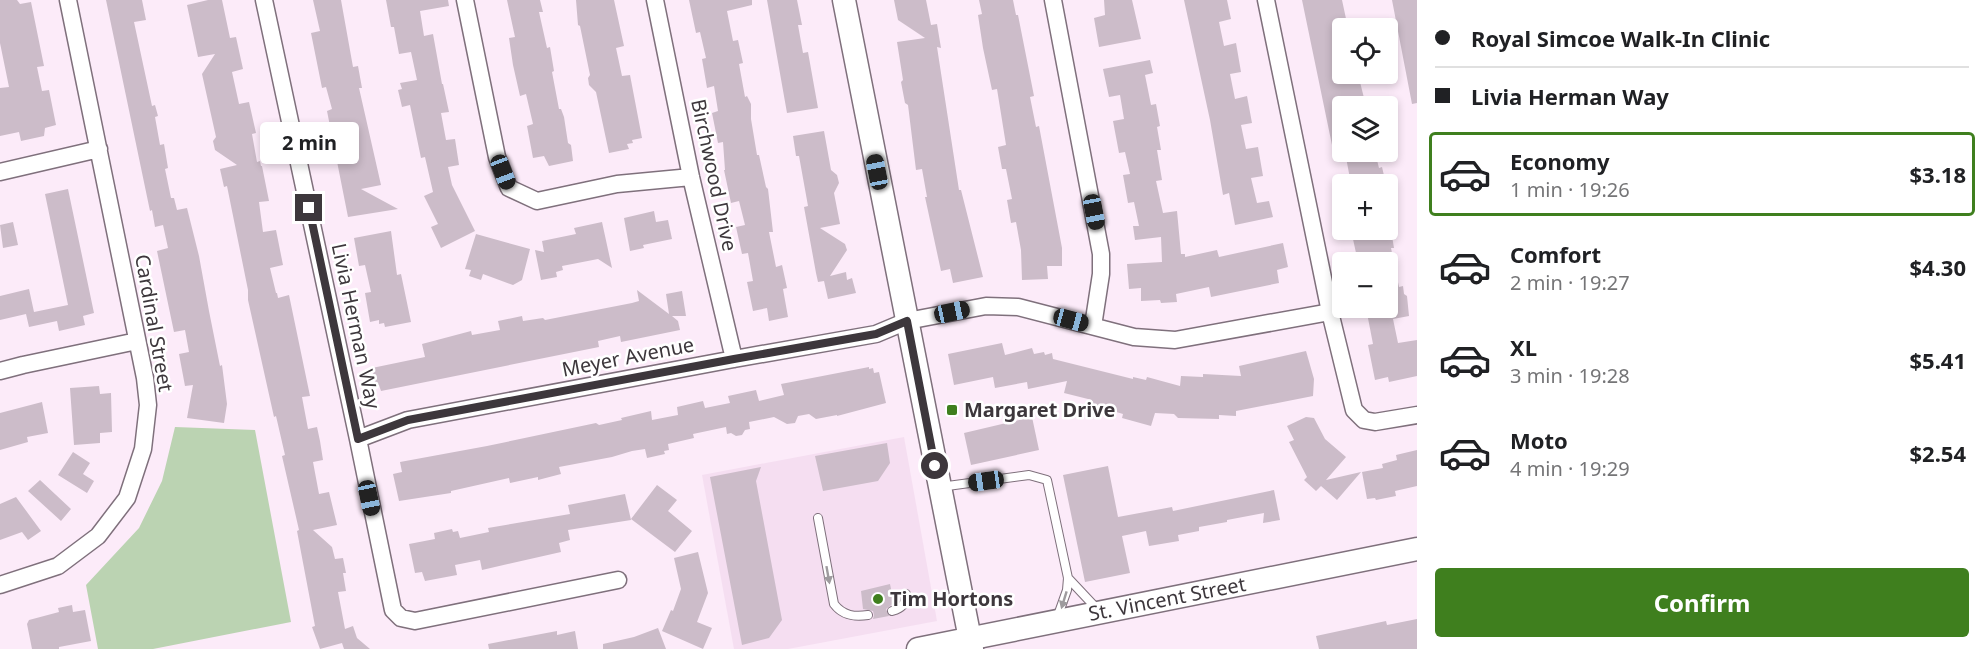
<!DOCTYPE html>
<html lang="en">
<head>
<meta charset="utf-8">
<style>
	body { margin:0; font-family:"Noto Sans",sans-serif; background:#f6f6f6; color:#202124; height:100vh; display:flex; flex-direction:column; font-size:22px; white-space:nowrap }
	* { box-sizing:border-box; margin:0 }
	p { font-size:20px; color:#757577 }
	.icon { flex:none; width:33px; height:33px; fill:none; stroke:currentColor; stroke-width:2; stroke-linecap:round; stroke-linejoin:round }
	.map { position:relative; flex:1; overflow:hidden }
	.panel { display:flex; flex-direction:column; background:#fff; width:570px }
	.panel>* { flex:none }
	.top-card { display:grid; align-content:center; height:132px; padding:0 18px; background:#fff }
	.buttons { position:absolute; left:1332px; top:18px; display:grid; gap:12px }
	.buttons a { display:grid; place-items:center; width:66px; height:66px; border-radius:6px; background:#fff; box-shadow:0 3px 9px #0003; font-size:30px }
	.end { position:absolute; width:27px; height:27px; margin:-14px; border:8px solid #3d373c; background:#fff; box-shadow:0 0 0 3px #fff }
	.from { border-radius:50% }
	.bubble { position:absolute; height:42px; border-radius:6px; background:#fff; box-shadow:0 3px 9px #0003; font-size:20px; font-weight:700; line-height:42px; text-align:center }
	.car { position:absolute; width:18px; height:36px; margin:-18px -9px; border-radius:8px; box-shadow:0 0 4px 2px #0007; background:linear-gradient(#222 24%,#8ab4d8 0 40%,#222 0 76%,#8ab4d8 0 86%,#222 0) }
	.top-card b { display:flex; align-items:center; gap:21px; height:57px; font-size:22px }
	.top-card b+b { border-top:2px solid #e0e0e0 }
	.top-card i { width:15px; height:15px; background:#202124 }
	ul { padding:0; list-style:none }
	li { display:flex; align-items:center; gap:18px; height:84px; margin:0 12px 9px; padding:0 6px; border:3px solid transparent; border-radius:6px }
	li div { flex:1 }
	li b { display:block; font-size:22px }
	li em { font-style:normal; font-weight:700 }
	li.on { border-color:#3f7f1e }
	li>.icon { width:54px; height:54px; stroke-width:1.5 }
	.primary-button { display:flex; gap:12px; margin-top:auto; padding:12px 18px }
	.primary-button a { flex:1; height:69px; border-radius:6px; background:#3f7f1e; color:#fff; font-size:24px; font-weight:700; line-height:69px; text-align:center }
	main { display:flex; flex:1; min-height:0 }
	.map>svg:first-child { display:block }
	.built { fill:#f5def1 }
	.green { fill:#bbd3b2 }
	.building { fill:#ccbcc9 }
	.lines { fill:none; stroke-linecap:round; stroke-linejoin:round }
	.lane-casing { stroke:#7f707c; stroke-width:10 }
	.street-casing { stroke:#7f707c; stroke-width:19 }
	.secondary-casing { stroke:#7f707c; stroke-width:25 }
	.lane { stroke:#fff; stroke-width:8 }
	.street { stroke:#fff; stroke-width:16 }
	.secondary { stroke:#fff; stroke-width:22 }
	.oneway { fill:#9e9b9e }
	.route { stroke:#3d373c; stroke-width:8 }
	.poi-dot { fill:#3f7f1e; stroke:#fff; stroke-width:2 }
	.labels { text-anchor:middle; stroke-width:5; stroke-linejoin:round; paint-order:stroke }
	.street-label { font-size:20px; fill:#3d373c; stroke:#fff }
	.poi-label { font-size:20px; font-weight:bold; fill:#3d373c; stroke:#fff; text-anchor:start }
</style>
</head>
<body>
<main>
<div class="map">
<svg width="1417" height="649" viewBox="0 0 1417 649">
	<rect width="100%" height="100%" fill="#fcebf9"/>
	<!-- built -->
	<path class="built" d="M904,437L937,621L788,649H734L702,475Z"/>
	<!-- green -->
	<path class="green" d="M175,427L255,430L291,622L153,649H98L86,585L139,528L162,481Z"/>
	<!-- building -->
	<path class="building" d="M0,0H17L20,4L31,2L44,66L37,67L42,91L49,90L56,125L45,128L44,136L21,141L19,132L0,136V88L9,87L0,43Z
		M106,0H142L146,20L134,22L152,106L155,105L158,116L155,117L160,145L164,144L168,168L165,169L171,198H174L177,210L187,208L199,256L209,311L220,366L222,365L227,404L224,423L187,418L193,385L185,386L179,354L189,352L185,330L174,332L157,251L168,248L163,225L155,227L152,210L150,211Z
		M208,0H222L230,38L236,37L243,69L232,72L239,104L249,102L256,133L252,134L257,162L260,161L261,166H262L269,201L259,202L263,232L276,230L283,265L270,268L276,293H277L278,298L289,295L310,396L302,397L308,429L317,427L320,441L323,460L313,462L319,494L329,492L337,525L313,530L332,547L335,559L343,558L346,573H343L346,591L338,592L345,629L353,626L357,638L370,649H344L342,643L320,649L312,627L315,626L297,531L299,530L282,456L285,455L276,416L274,417L248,300V290L227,186L224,187L220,169L237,165L215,150L213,141L216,137L202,74L215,54L198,57L187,5Z
		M313,0H341L353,67L358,66L362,88H359L381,185L361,189L398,209L348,217L327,111L332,109L326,87L322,88L311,33L320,31Z
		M386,0H448L449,6L420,11L424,36L433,34L442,84H443L449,112L441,113L446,140L455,139L459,165L448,167L452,185L475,231L441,248L431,227L438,224L424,196L433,192L425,157L421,158L410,105L402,107L398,90L402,89L400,83L417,80L411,52L399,54L394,27H391Z
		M507,0H540L543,12H539L547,48L550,47L554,71L552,72L559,109H561L564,117L568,143L571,145L573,161L549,166L544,156L533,158L527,126L533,124L526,94L520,96L513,65L509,38L515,37Z
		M576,0H614L624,46L616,48L622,76L630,75L642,138L632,140L633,143L627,144L629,149L609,153L596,92L589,85L588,78L590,75L580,26L578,25Z
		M689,0H752V5L727,11L733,41L738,40L743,63L739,64L745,97L747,96L751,104V119L757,155H759L766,187L768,189L773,232H769L776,267L782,265L787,288L783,289L788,317L769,321L767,308L753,311L747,282L753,281L748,253L742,254L736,227L745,225L739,201L731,203L724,170H725L723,142L718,143L712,113L718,111L714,86L707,88L702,59L706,58L700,32L696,33Z
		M767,0H797L802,25H798L803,53L808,52L818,108L787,113Z
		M894,0H926L931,25L937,24L941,48L937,47L959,190H961L983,277L953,283L950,269L941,271L925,197H927L922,169L916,170L908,105L905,103L901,82L903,80L897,42L925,38L898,20Z
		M979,0H1013L1016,15H1018L1034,96L1030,97L1036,127L1039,126L1062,248V266H1047L1048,279L1022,280L1021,250L1016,222L1011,223L1007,200L1012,199L1006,169H1002L998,147L1006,145L1002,120L997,89L992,90L983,48L978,15L982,14Z
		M1104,0H1132L1141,39L1099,47L1094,18L1105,15Z
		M1184,0H1227L1231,19L1219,22L1224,46L1236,43L1241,72L1230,74L1235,99L1247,96L1252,123L1241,125L1246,149L1258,147L1263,176L1251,178L1257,203L1269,201L1273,217L1235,225L1229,193L1223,195L1210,120Z
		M1302,0H1342L1348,28H1342V74H1358L1366,106H1342V143L1332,145Z
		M1392,0H1417V103L1412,104Z
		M1150,60L1153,73L1145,75L1151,105L1156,104L1160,126L1157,127L1161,150H1157L1162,180L1156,181L1163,213L1177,211L1181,254H1185V257L1217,250L1219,257L1283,243L1288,267L1277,270L1279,283L1211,297L1209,287L1176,294L1177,302L1161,303L1160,300L1141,301V288L1129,289L1127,264L1162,262L1161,237L1135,240L1133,226H1139L1134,202L1128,203L1123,175L1130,174L1125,152L1119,153L1113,121L1124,119L1120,95L1109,97L1103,69Z
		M824,131L831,170L837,175L839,183L834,193L840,224L820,228L845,244L847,250L830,276L846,272L847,280L852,278L856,293L828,299L824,281L818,282L816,273L804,207L808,206L799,156H796L793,136Z
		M1345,152H1375L1379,168L1382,167L1386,184H1351Z
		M68,189L94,313L83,316L85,325L59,331L57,321L29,327L26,314L0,320V296L29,289L34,312L68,305L45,194Z
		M654,211L656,222L668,220L672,239L643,245L644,248L630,251L624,218Z
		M13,222L18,245L3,248L0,225Z
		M602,222L612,268L598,259L562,266L563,270L556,272L557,277L541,280L535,250L544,252L542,241L576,234L574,228Z
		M1351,230H1391L1394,248H1391L1399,287L1403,286L1404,294L1407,296L1409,316L1393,319L1398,343L1417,340V376L1389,382L1388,377L1375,380L1368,345L1373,344L1366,308H1388V262H1358Z
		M391,231L397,275L401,274L411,322L385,327L384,323L379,324V320L370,322L365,293L371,292L365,265L359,266L354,238Z
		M476,234L530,249L522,280L513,285L483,274L481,280L469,276L471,270L465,269Z
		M637,290L669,314L666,294L682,291L686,316H672L678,321L680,330L621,342L620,336L598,341L599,347L381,391L379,385H376L372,368L425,357L422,344L471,331L472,335L500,330L498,321L522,316L523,321L543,318L545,320L632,303L639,301Z
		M1002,343L1005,355L1032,348L1034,354L1044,352L1045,355L1052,353L1053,359L1133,379V377L1146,380L1147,377L1180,386L1181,376L1203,377V374L1241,376L1239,366L1306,351L1314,379L1313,396L1236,411V416L1219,415V419L1178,418L1174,414L1155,413L1151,426L1122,418L1123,414L1090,404L1092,400L1064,393L1067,381L1028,389L1027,382L995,388L993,377L954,385L948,354Z
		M869,367V369L873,368L874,373L879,372L886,403L837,416V415L816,419L809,414L798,416L795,423L787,424L774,417L749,422L750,429L745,430L742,435L736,436L731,433L727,434L726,427L693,434L694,438L668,444L669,450L664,451L665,454L647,458L645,449L632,451L612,457L559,467L561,474L538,480V477L510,483L509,478L451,491V493L399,501L393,474L402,472L400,462L487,446L596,423L599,425L622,420L621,418L651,411L652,420L678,415L677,407L703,401L705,408L730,403L728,396L756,390L759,401L784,395L781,384Z
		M99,386L100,394L111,393L112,432L100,433V443L74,445L70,388Z
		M42,402L48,433L27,437L28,442L0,450V413Z
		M1032,417L1039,450L971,465L964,433Z
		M1306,417L1314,418L1325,439L1346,457L1326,480L1361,472L1337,500L1321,486L1316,491L1304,480L1307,477L1289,442L1294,440L1287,426Z
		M887,443L890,463L878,481L823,491L815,456Z
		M1417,450V486L1395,491L1396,496L1376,500L1375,498L1367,499L1362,472L1383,468L1382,464L1397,460L1396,455Z
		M73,452L90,463L83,474L94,481L87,493L58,475Z
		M1108,466L1118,517L1172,507L1173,511L1274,490L1280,520L1263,523L1264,513L1227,520V522L1199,527V531L1178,535L1179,541L1149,546L1146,531L1122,536L1130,573L1085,582L1063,475Z
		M761,467L756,481L782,620L769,638L742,645L710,477Z
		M40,480L71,509L61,521L28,491Z
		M657,485L677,500L668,511L692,531L675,552L631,519Z
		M625,494L631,520L568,530L570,540L559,543L561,552L482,570L480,560L455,565L457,575L425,581L422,572L415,573L409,544L435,539L434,533L452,529L453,532L458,531L460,538L489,532L488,528L570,514L568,505Z
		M16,497L41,531L28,540L22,532L0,540V504Z
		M698,552L708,593L697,622L712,628L703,649L662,631L671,610L673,611L681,589L674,558Z
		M890,584L894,603L886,609L889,616L873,619L874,615L873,611L863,609L861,591Z
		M72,605L73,612L85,610L91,641L59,647V649H32L27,624L29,620L59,612L58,608Z
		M1417,619V649H1319L1316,636L1386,621L1387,625Z
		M658,628L666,649H603V644L634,637Z
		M557,631V635L575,631L578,649H489L488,644Z"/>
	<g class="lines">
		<defs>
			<path id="lane" d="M940,487L1029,475L1047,480L1068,578L1067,590L1057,618
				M818,518L834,604C843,616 855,617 868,615
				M1068,578L1099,611
				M892,611C902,608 906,604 906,594"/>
			<path id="street" d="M264,0L358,439L393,610L401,618L415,621L618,580
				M465,0L497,157L509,188L537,201L617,184L691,177
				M655,0L691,177L734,359
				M1053,0L1101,254V274L1093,326
				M1266,0L1330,312L1354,410L1364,420L1375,422L1417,415
				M0,172L99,149
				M0,371L23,365L137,341
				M358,439L408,420L734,359L876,334L907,321L986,306L1018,307L1134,337L1175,340L1330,312
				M0,585L58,566L98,536L127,498L143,449L148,405L145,378L68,0"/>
			<path id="secondary" d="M844,0L972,649
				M918,649L1417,549"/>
		</defs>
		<!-- lane casing -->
		<use href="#lane" class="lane-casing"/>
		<!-- street casing -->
		<use href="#street" class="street-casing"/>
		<!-- secondary casing -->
		<use href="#secondary" class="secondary-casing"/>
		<!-- lane -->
		<use href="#lane" class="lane"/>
		<!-- street -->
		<use href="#street" class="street"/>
		<!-- secondary -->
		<use href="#secondary" class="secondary"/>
	</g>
	<!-- one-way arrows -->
	<defs><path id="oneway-solid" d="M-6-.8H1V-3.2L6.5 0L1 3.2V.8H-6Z" transform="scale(1.5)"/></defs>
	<g class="oneway">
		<use href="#oneway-solid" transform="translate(828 575) rotate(80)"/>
		<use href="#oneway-solid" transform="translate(1064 600) rotate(107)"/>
	</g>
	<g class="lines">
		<!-- route -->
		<path class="route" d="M309,208L358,439L408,420L734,359L876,334L907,321L935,466"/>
	</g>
	<!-- markers -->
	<g class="poi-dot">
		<rect x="946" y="404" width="12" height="12" rx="3"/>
		<circle cx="878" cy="599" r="6"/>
	</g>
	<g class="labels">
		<!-- street labels -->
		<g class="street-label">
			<text transform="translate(714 175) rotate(78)" y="7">Birchwood Drive</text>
			<text transform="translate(154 323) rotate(80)" y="7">Cardinal Street</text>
			<text transform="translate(356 326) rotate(78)" y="7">Livia Herman Way</text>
			<text transform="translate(628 357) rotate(-11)" y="7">Meyer Avenue</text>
			<text transform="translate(1167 599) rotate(-11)" y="7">St. Vincent Street</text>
		</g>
		<!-- poi labels -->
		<g class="poi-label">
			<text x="964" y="417">Margaret Drive</text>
			<text x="890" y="606">Tim Hortons</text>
		</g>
	</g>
</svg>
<div class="buttons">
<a><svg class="icon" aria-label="locate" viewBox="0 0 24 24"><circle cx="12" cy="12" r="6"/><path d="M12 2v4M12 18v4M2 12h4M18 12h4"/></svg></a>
<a><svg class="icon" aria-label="layers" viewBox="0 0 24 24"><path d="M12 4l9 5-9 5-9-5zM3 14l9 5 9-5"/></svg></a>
<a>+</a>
<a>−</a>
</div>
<i class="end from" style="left:935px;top:466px"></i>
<i class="end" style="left:309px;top:208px"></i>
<div class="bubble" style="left:260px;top:122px;width:99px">2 min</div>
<i class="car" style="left:503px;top:172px;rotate:159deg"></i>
<i class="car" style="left:877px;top:172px;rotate:349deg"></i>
<i class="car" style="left:1094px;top:212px;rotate:169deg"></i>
<i class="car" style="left:952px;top:312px;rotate:78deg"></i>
<i class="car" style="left:1071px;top:320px;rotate:105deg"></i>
<i class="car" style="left:986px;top:481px;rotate:262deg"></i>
<i class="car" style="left:369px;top:498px;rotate:168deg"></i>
</div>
<section class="panel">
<div class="top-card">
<b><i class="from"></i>Royal Simcoe Walk-In Clinic</b>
<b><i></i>Livia Herman Way</b>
</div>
<ul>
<li class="on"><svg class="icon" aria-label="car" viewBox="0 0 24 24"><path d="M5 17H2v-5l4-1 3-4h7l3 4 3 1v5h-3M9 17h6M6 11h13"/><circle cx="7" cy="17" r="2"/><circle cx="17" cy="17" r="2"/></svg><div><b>Economy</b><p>1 min · 19:26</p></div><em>$3.18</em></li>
<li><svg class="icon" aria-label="car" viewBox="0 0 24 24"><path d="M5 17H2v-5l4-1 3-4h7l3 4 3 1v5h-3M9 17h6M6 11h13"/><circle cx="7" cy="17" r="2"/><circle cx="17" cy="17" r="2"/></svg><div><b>Comfort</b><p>2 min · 19:27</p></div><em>$4.30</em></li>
<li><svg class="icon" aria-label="car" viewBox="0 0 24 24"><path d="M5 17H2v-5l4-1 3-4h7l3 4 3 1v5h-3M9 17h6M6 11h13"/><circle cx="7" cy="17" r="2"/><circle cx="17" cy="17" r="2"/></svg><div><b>XL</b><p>3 min · 19:28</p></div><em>$5.41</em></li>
<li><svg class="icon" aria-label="car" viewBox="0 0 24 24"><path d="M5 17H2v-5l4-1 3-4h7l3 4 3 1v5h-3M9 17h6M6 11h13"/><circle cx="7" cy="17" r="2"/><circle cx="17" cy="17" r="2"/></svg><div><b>Moto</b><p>4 min · 19:29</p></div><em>$2.54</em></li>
</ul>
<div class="primary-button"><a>Confirm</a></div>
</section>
</main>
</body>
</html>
